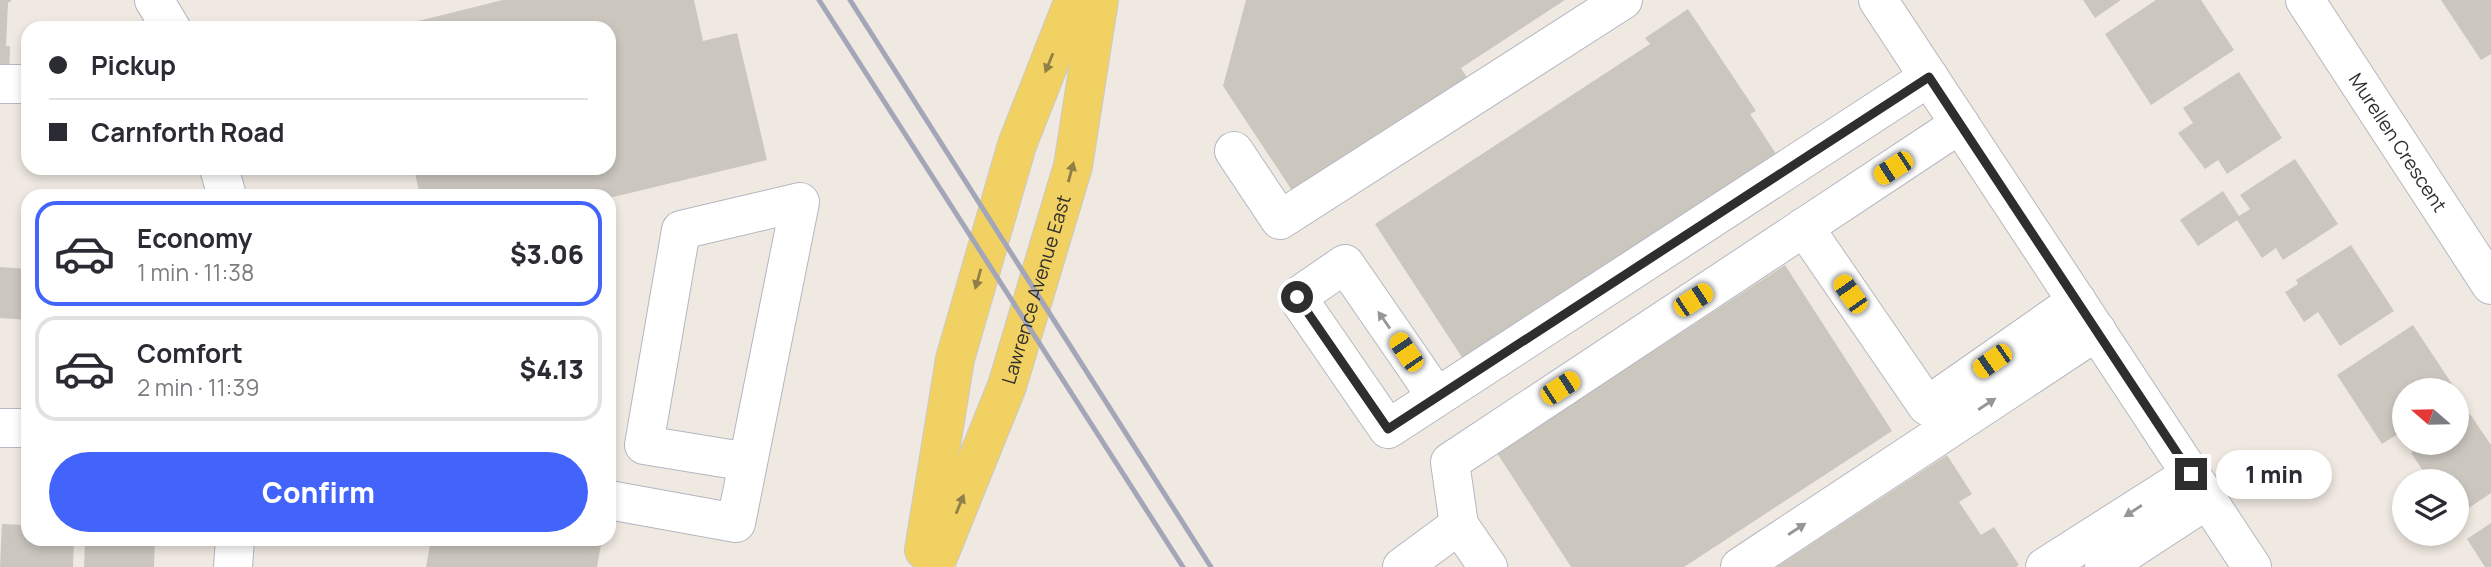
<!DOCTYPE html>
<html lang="en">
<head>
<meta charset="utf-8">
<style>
	body { margin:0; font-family:Manrope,sans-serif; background:#f2f2f3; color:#2b2b33; height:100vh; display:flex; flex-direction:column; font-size:26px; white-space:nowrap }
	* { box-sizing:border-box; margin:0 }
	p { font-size:23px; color:#7c7c81 }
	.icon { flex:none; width:38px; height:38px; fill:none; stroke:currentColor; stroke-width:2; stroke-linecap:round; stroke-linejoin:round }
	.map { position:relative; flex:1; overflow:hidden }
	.sheet { position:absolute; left:21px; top:189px; width:595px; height:357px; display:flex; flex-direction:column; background:#fff; border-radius:21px; box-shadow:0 4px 10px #0003 }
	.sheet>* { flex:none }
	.top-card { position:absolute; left:21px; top:21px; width:595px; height:154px; border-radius:21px; box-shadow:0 4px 10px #0003; display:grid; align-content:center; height:154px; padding:0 28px; background:#fff }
	.needle { width:46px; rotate:290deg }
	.tools { position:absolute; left:2392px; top:378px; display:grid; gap:14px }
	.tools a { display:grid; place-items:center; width:77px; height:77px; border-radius:50%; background:#fff; box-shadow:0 4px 10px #0003; font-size:35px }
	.end { position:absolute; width:32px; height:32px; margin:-16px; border:9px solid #2e2e2e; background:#fff; box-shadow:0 0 0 4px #fff }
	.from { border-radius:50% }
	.bubble { position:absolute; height:49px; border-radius:24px; background:#fff; box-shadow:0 4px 10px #0003; font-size:23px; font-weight:800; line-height:49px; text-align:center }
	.car { position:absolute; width:21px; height:42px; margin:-21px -10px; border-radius:9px; box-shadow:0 0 5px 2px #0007; background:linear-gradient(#f5c518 24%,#345 0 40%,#f5c518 0 76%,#345 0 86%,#f5c518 0) }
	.top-card b { display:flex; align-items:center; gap:24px; height:66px; font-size:26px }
	.top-card b+b { border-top:2px solid #e1e1e2 }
	.top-card i { width:18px; height:18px; background:#2b2b33 }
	ul { padding:12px 0 0; list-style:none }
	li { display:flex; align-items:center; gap:21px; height:105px; margin:0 14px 10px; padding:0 14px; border:4px solid #e1e1e2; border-radius:21px }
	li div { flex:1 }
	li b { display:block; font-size:26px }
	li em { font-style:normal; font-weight:800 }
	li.active { border-color:#4264fb }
	li>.icon { width:63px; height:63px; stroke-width:1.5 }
	.button { display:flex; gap:14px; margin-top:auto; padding:14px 28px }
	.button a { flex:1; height:80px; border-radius:42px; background:#4264fb; color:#fff; font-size:28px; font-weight:800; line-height:80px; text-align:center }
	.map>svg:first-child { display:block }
	.building { fill:#cbc7bf }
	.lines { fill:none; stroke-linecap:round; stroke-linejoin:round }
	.minor-casing { stroke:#b4b7c1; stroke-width:40 }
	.major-casing { stroke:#c9c9c9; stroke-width:40 }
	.minor { stroke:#fff; stroke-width:38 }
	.major { stroke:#f2d163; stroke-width:38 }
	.rail { stroke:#a3a6b8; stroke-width:5 }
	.oneway { fill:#908048 }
	.oneway2 { fill:#969696 }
	.route { stroke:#2e2e2e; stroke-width:9 }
	.labels { text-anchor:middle; stroke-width:6; stroke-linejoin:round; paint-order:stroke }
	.street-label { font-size:19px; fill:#2e2e2e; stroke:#fff }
</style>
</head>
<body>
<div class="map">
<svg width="2491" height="567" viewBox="0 0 2491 567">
	<rect width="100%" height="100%" fill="#efe9e1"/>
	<!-- building -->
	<path class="building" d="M0,0H12L8,3L6,46H10L9,76H0Z
		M503,0H694L703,41L737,33L767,160L609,198L420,196L414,168H609V28H390Z
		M1246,0H1565L1461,68L1473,87L1299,201L1223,86Z
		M2083,0H2121L2095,18Z
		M2156,0H2201L2234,50L2151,105L2105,34Z
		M2441,0H2491V54L2481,60Z
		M1688,9L1756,111L1750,114L1780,160L1467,365L1375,224L1650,44L1645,38Z
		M2239,72L2282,138L2227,174L2218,160L2205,169L2178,133L2193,123L2183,108Z
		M2295,159L2338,224L2283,260L2276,248L2262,258L2237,220L2198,246L2180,220L2223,191L2239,216L2250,209L2240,195Z
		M2351,245L2394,311L2340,346L2318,312L2304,322L2285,292L2298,284L2296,280Z
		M1785,265L1892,431L1684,567H1571L1497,453Z
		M0,267L28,269V320L0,318Z
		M2413,325L2456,390H2404V430L2382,444L2337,375Z
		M2470,414L2491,445V493L2457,516V481H2430L2411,453L2426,443H2457V422Z
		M1947,455L1972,494L1959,502L1981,535L1994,527L2019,565L2016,567H1776Z
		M2491,523V567H2485L2467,539Z
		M2,524L28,525V539H74L73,567H0Z
		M85,539H155L154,567H84Z
		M431,539H602L597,567H426Z"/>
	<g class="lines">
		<defs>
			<g id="minor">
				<path d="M154,0L171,28"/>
				<path d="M1878,0L2252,567"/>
				<path id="s1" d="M2305,0L2491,285"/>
				<path d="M0,84H28"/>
				<path d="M1234,151L1280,220L1623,0"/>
				<path d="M219,168L227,196"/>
				<path d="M1804,227L1927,406L2077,301"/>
				<path d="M1436,396L1345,264L1297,297L1388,429L1929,77"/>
				<path d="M0,428H28"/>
				<path d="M609,500L736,523L800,202L681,230L644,445L748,462"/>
				<path d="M233,567L235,539"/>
				<path d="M1402,567L1459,525"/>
				<path d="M1488,567L1459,525L1450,462L1960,124"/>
				<path d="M1740,567L2097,331"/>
				<path d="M2045,567L2191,474"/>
				<path d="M2104,567L2208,499"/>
			</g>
			<g id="major">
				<path d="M924,550L955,359L1017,145L1074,0"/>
				<path id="s2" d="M934,567L1007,386L1073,166L1099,0"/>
			</g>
		</defs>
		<!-- minor casing -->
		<use href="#minor" class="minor-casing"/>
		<!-- major casing -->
		<use href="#major" class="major-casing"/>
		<!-- minor -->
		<use href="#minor" class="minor"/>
		<!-- major -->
		<use href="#major" class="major"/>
		<!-- rail -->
		<path class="rail" d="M819,0L1183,567
			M850,0L1211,567"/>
	</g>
	<!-- one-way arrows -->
	<defs><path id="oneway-solid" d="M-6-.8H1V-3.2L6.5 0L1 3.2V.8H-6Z" transform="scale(1.75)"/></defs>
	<g class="oneway">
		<use href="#oneway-solid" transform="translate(1049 63) rotate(112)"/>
		<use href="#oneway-solid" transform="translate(1071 172) rotate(-75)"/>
		<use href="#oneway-solid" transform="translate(978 279) rotate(106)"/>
		<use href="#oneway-solid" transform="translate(960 504) rotate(-68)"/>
	</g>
	<g class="oneway2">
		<use href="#oneway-solid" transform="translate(1384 320) rotate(-125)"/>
		<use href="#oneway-solid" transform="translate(1987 404) rotate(-33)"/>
		<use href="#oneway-solid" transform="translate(2133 511) rotate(147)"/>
		<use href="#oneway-solid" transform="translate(1797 529) rotate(-33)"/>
	</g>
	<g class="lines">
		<!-- route -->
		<path class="route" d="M1297,297L1388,429L1929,77L2191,474"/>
	</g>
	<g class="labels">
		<!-- street labels -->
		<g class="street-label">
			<text dy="7" stroke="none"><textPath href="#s1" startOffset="170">Murellen Crescent</textPath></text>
			<text dy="7" stroke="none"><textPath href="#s2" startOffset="296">Lawrence Avenue East</textPath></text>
		</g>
	</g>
</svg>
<div class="tools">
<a><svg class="needle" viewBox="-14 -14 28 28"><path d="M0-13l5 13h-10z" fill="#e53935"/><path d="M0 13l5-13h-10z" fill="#7c7c81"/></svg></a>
<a><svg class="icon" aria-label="layers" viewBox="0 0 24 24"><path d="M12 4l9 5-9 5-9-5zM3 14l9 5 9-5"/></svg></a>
</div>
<i class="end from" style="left:1297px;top:297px"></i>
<i class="end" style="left:2191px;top:474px"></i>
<div class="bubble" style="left:2216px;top:450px;width:116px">1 min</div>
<i class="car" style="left:1893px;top:168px;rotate:237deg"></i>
<i class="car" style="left:1850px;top:294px;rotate:325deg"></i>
<i class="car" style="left:1693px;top:300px;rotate:57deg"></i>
<i class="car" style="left:1406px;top:352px;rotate:326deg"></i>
<i class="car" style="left:1992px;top:361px;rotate:235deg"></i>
<i class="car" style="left:1560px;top:388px;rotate:57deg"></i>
<div class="top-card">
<b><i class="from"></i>Pickup</b>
<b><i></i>Carnforth Road</b>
</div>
<section class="sheet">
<ul>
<li class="active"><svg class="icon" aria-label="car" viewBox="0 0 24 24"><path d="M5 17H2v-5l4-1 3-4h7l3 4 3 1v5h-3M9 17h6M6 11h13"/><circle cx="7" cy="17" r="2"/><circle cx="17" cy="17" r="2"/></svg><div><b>Economy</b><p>1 min · 11:38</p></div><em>$3.06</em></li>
<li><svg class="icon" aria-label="car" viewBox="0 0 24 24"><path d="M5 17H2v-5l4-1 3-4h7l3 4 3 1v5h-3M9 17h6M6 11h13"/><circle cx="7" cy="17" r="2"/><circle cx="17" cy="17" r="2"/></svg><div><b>Comfort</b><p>2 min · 11:39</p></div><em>$4.13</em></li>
</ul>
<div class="button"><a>Confirm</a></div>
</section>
</div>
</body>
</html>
